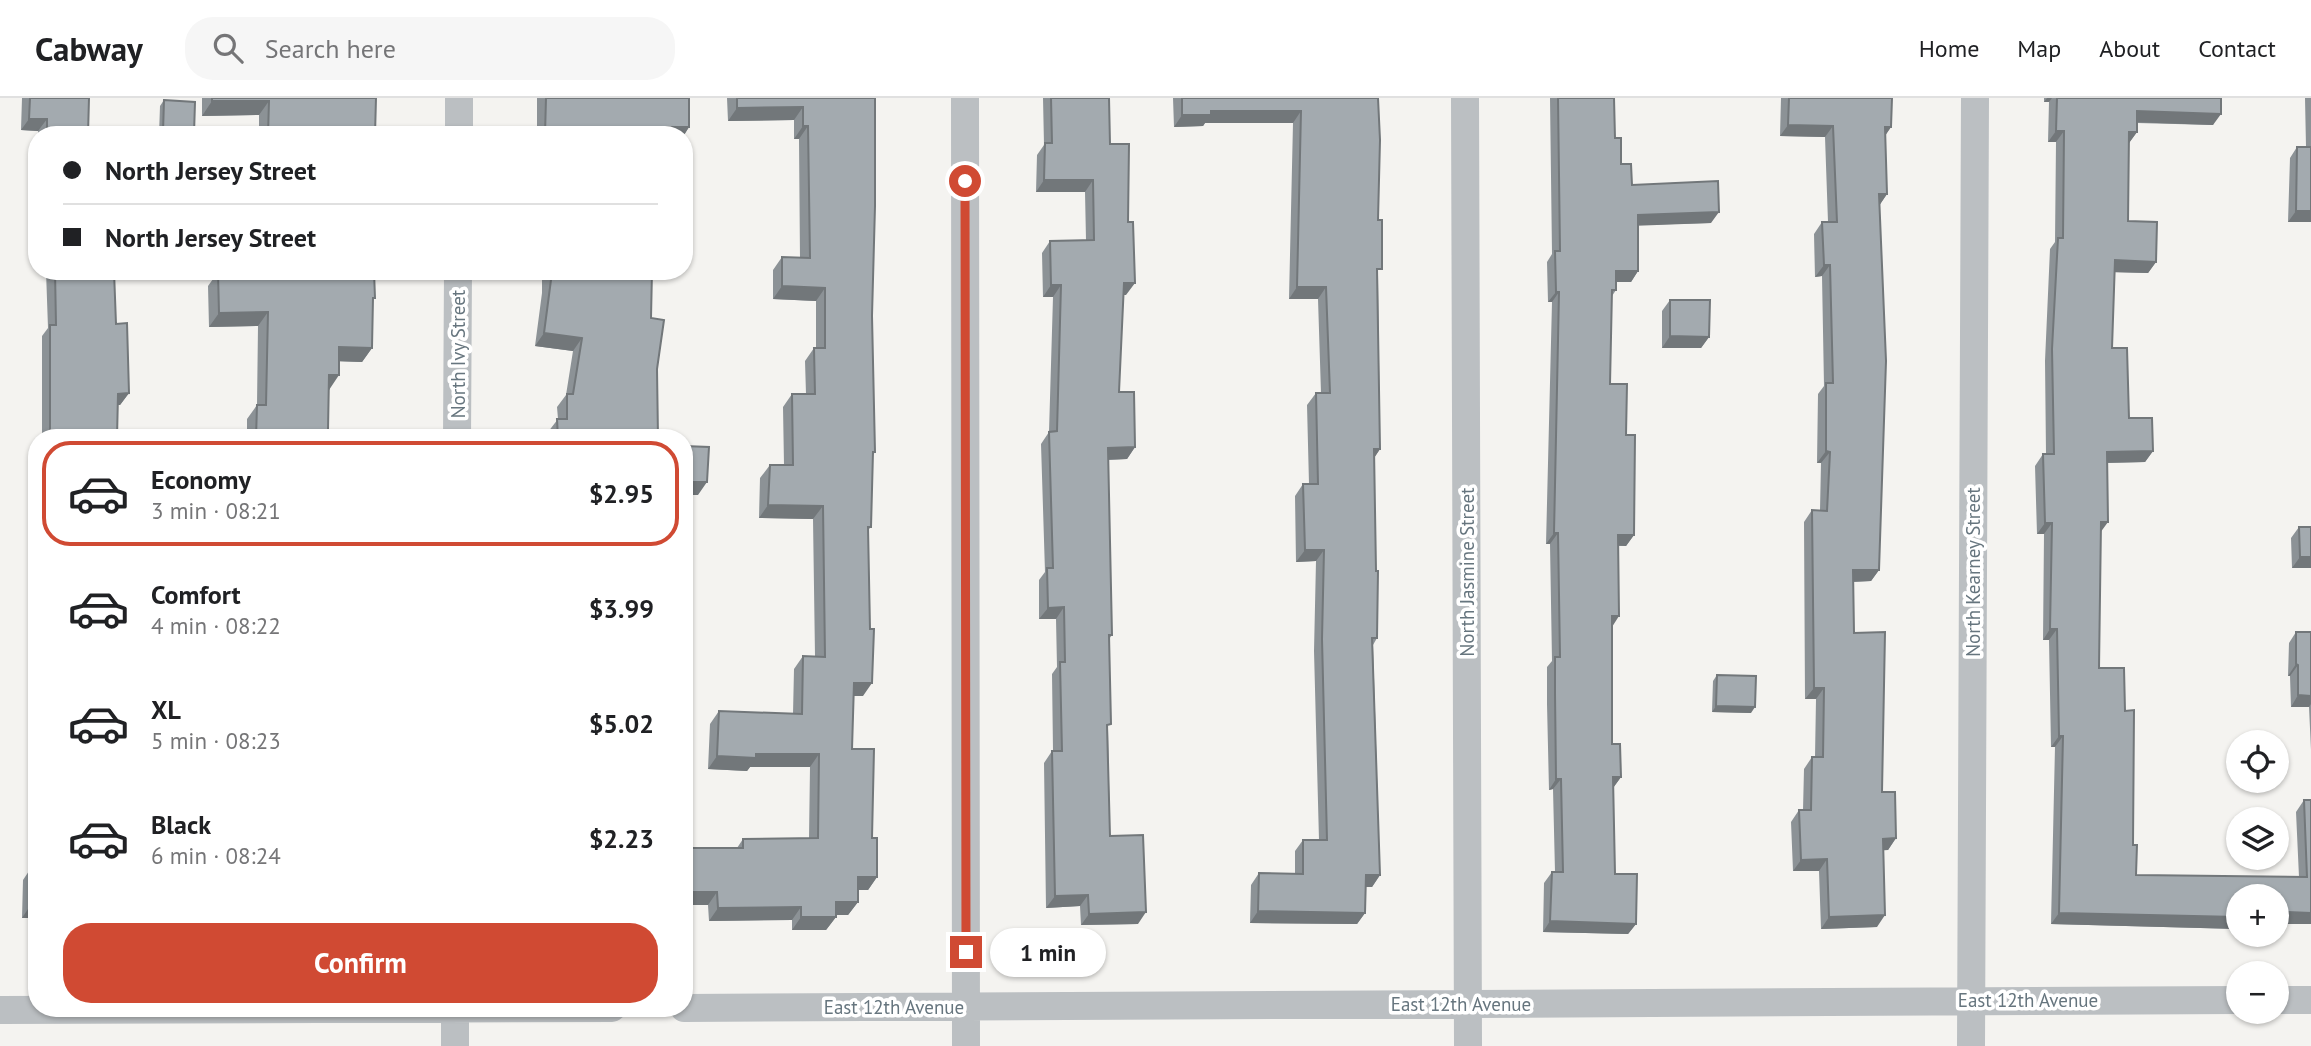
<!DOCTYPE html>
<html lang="en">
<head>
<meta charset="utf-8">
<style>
	body { margin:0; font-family:"PT Sans",sans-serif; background:#f6f6f6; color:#202124; height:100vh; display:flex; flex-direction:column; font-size:26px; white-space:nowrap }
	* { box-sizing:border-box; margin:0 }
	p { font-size:23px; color:#757577 }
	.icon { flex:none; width:38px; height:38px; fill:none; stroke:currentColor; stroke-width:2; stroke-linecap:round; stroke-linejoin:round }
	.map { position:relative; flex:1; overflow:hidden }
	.side { position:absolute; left:28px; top:331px; width:665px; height:588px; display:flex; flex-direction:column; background:#fff; border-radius:28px; box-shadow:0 2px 5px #0004 }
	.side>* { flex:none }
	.guide { position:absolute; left:28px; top:28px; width:665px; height:154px; border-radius:28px; box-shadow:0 2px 5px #0004; display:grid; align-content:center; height:154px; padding:0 35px; background:#fff }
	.buttons { position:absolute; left:2226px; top:632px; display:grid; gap:14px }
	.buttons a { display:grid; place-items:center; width:63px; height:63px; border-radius:50%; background:#fff; box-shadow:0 2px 5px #0004; font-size:35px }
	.end { position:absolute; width:32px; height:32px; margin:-16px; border:9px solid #d04a33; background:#fff; box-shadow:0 0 0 4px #fff }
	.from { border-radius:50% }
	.bubble { position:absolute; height:49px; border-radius:24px; background:#fff; box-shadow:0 2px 5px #0004; font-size:23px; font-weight:800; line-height:49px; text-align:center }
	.guide b { display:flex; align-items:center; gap:24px; height:66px; font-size:26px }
	.guide b+b { border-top:2px solid #e0e0e0 }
	.guide i { width:18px; height:18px; background:#202124 }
	ul { padding:12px 0 0; list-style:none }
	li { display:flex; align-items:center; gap:21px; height:105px; margin:0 14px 10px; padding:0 21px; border:4px solid transparent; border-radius:28px }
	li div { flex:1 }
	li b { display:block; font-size:26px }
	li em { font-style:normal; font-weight:800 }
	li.on { border-color:#d04a33 }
	li>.icon { width:63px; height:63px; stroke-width:1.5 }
	.cta { display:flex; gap:14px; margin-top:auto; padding:14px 35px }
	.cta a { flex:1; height:80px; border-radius:28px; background:#d04a33; color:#fff; font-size:28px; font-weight:800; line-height:80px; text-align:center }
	header { display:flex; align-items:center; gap:42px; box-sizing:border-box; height:98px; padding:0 35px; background:#fff; border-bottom:2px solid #e0e0e0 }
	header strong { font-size:33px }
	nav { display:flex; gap:38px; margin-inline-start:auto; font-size:24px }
	.search { width:490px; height:63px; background:#f6f6f6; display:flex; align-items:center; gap:18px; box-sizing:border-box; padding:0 24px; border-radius:28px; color:#757577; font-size:26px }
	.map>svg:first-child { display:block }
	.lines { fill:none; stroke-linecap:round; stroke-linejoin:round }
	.street { stroke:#bbbfc2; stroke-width:28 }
	.wall { fill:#8c9296 }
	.shaded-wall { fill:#72777a }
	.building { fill:#a3aaaf; stroke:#72777a; stroke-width:2 }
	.route { stroke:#d04a33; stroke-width:9 }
	.labels { text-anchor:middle; stroke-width:7; stroke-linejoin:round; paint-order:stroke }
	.street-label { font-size:19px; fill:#66757e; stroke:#fff }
</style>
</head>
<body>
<header>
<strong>Cabway</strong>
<div class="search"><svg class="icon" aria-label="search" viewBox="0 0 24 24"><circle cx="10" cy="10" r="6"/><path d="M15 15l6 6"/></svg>Search here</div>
<nav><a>Home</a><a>Map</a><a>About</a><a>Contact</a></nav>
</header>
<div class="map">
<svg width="2311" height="948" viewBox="0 0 2311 948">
	<rect width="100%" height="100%" fill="#f4f3f0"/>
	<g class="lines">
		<!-- street -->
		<path class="street" d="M965,0L966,948
			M1465,0L1468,948
			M459,37V0
			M457,340L458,173
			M2277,902H2311
			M684,910L2238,902
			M0,912L612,910
			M455,948V910
			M1971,948L1975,0"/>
	</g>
	<!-- wall -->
	<path class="wall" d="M22,0H89L88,37H39L38,33L21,32Z
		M202,0H376L375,37H259V17L202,18Z
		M537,0H689V29L684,37H537Z
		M727,0H875L872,218L875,354L873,357L871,429L868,432L863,598H854L852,651L872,740L877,779L868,792H858V804L848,817H836V819L826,832H792V822L709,823L708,807H684V750H737L743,741H809L810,669H750L747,673L708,671L710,626L719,613L793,616L794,571L803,558H815L813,421L759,420L760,380L770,367H784L783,309L792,296H806L805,263L814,250H816V203L773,201V172L782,159L800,160L799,41H794V22L728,23Z
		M1043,0H1109L1110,46L1126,197H1123L1119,294L1135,349L1127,361L1108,362L1112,537L1109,541L1108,631L1110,738L1138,826L1081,827L1080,808L1046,810L1044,665L1052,653H1053L1052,576L1057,569L1056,521H1039V482L1045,474L1041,346L1049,334L1053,199H1043L1042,155L1050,143L1086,142L1085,94H1036L1037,57L1044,47Z
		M1173,0H1378V177L1380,351L1374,360L1377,540L1373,547L1380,777L1372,789H1365V815L1357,826L1250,825L1251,787L1259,775L1295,776V753L1303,742H1319L1314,553L1316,463L1296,464L1295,398L1303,386H1309L1307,307L1316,295H1321L1318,201H1289L1293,25H1205L1203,28L1174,29Z
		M1550,0H1614L1615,40L1621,66L1632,87L1711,125L1638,127V173L1631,184H1616V192L1612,198L1610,286L1626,337L1634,437L1626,448H1618L1612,528V646L1621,679L1613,690L1615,776L1636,826L1628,836L1543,834L1544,785L1552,774H1555L1553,691L1549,692L1547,606V569L1552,563L1550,446H1546L1552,204H1548L1547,164L1552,156Z
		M1781,0H1892L1891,29L1885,37L1887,96L1880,106L1879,472L1871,483L1854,484V535L1882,694L1896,740L1888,752H1883L1877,829L1821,831L1819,773H1793L1791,724L1799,712H1803L1804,671L1812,659H1815L1816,601H1805L1804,424L1812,412H1820L1821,365H1817L1818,296L1824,288L1822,178L1815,179L1814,136L1822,124H1828L1825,39L1780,38Z
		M2044,0H2221L2213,27L2137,25V34L2129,45L2128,123L2156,164L2148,175L2114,174L2112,250L2129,320L2153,353L2145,364L2107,365L2100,435L2099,570L2125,613L2133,747L2136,777L2299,779L2296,714L2304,702H2311V826H2285L2280,832L2238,798V831L2051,826L2055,649H2051L2049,542H2043L2044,436H2037L2035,368L2043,356H2046L2045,263L2050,151L2055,144L2056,44H2048L2049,4H2044Z
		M2305,0H2311V124H2288L2290,60L2297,49H2306Z
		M164,2L193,37H159L160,8Z
		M46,173H114L116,226L129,295L120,307H118L117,340H42V238L48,230Z
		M542,173H652L651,220L657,271L658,340H548V334L558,321L557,309L566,297L573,253L535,248L542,195Z
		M218,174L373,204L372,250L362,264L339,263L329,292L328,332L361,340H247V321L257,307L258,228L209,229L208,188Z
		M1670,202L1709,239L1701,250H1662V213Z
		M2299,429H2311V470H2292L2291,440Z
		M2296,534H2311V652L2309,609H2291L2290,578H2288L2289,545Z
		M1717,577L1751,615L1712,614L1713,583Z
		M37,587V634L36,589Z
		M37,754V820H22L23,782L31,770H33V759Z"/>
	<!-- shaded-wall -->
	<path class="shaded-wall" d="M2047,0H2052L2049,4H2044Z
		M212,3H269L259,17L202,18Z
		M803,9L794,22L728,23L737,10Z
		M1211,13H1301L1293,25H1205L1203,28L1174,29L1182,17Z
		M2137,13L2221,16L2213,27L2129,24Z
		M29,21H47L38,33L21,32Z
		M1788,27L1833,28L1825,39L1780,38Z
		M803,28H808L799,41H794Z
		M664,29H689L684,37H658Z
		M1885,29H1891L1883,41Z
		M2056,33H2064L2056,44H2048Z
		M163,34L194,36L193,37H161Z
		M2129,34H2137L2129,45Z
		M1044,82H1093L1085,94H1036Z
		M1879,96H1887L1879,108Z
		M2296,113H2311V124H2288Z
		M1719,114L1711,125L1630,128L1638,117Z
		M2115,162L2156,164L2148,175L2107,174Z
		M1824,167H1830L1822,178L1815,179Z
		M1616,173H1638L1631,184H1608Z
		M1124,185H1135L1126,197H1116Z
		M1051,187H1061L1053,199H1043Z
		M782,188L825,190L816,203L773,201Z
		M1297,189H1326L1318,201H1289Z
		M1556,194H1559L1552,204H1548Z
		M268,214L258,228L209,229L219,215Z
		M544,235L582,240L573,253L535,248Z
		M1670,238L1709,239L1701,250H1662Z
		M339,249L372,250L362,264L329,263Z
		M329,277H339L329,292Z
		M129,295L120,307H110L118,296Z
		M1135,349L1127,361L1100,362L1108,350Z
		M1374,351H1380L1372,363Z
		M1826,353L1830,354L1821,365H1817Z
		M2153,353L2145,364L2099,365L2107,354Z
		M684,384H707L698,397H684Z
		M768,407L823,408L813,421L759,420Z
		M2101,424H2108L2100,435Z
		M2045,425H2052L2044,436H2037Z
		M1554,435H1558L1550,446H1546Z
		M1618,437H1634L1626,448L1610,447Z
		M1305,452H1324L1316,463L1296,464Z
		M2300,459H2311V470H2292Z
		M1853,472H1879L1871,483L1845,484Z
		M1064,509L1056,521H1039L1048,510Z
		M1612,518H1619L1612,529Z
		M2050,531H2057L2049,542H2043Z
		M2296,566L2298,567L2290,578H2288Z
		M854,585H872L863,598H845Z
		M1814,590H1824L1816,601H1805Z
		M2298,597L2311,598V606L2309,609H2291Z
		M1716,608L1755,609L1751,615L1712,614Z
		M2059,638H2063L2055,649H2051Z
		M756,656H819L810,669H750L747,673L708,671L717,658Z
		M1613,679H1621L1613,690Z
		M1556,681H1561L1553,691L1549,692Z
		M1896,740L1888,752L1874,753L1883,741Z
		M1827,761L1819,773H1793L1801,762Z
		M1366,777H1380L1372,789H1357Z
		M858,779H877L868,792H848Z
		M684,794H717L708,807H684Z
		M1088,797L1080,808L1046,810L1055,798Z
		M836,804H858L848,817H826Z
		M30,808H37V820H22Z
		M801,809L792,822L709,823L718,810Z
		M1258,813L1365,815L1357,826L1250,825Z
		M1146,814L1138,826L1081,827L1089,816Z
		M2288,814L2311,815V826H2285L2280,832H2277V820Z
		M2059,815L2238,819V831L2051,826Z
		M1885,817L1877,829L1821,831L1829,819Z
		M801,819H836L826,832H792Z
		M1550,823L1636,826L1628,836L1543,834Z"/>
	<!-- building -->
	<path class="building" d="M30,0H89L88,37H47V21H29Z
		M212,0H376L375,37H268L269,3H212Z
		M546,0H689V29H664L663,37H545Z
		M737,0H875V108L872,218L875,354H873L871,429H868L870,531H874L872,585H854L852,651H874L872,740H877V779H858V804H836V819H801V809L718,810L717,794H684V750H743V741L818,740L819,656H756V660L717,658L719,613L802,616L803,558L825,559L823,408L768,407L770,367H793L792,296H815L814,250H825V190L782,188V159L810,160L808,28H803V9L737,10Z
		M1051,0H1109L1110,46H1129L1128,124H1133L1135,185H1124L1119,294H1134L1135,349L1108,350L1112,537H1109L1111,626L1107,627L1110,738L1143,737L1146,814L1089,816L1088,797L1055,798L1052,653H1062L1060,564H1065L1064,509L1048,510L1047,470H1053L1049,334L1057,333L1061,187H1051L1050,143L1094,142L1093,82H1044L1045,45H1052Z
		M1182,0H1378L1380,42L1378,122H1382V171H1377L1380,351H1374L1376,473H1378L1377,540H1372L1380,777H1366L1365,815L1258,813L1259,775L1303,776V742H1327L1322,541L1324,452H1305L1303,386H1318L1316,295H1330L1326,189H1297L1301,13H1211V17H1182Z
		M1558,0H1614L1615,40H1621V66H1631L1632,87L1718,83L1719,114L1638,117V173H1616V192H1612L1610,286H1627L1626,337H1635L1634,437H1618L1619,518H1612V646H1620L1621,679H1613L1615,776H1637L1636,826L1550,823L1552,774H1563L1561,681H1556L1555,595V559H1560L1558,435H1554L1559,194H1556L1555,153H1560Z
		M1789,0H1892L1891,29H1885L1887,96H1879L1886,263L1879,472H1853L1854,535L1885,534L1882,694H1895L1896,740L1883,741L1885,817L1829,819L1827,761L1801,762L1799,712H1811L1812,659H1823L1824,590H1814L1812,412L1827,413L1830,354L1826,353V285H1833L1830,167H1824L1822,124H1837L1833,28L1788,27Z
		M2057,0H2221V16L2137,13V34H2129L2128,123L2157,124L2156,164L2115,162L2112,250H2127L2129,320H2152L2153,353L2107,354L2108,424H2101L2099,570H2124L2125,613L2134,612L2133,747H2137L2136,777L2307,779L2304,702H2311V815L2288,814V820H2277V798H2238V819L2059,815L2063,638H2059L2057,531H2050L2052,425H2045L2043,356H2054L2052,251L2058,140H2063L2064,33H2056Z
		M164,2L195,4L194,36L163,34Z
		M2297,49H2311V113H2296Z
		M55,173H114L116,226L127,225L129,295L118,296L117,340H50V227H56Z
		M246,173H374L375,200H373L372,250L339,249V277H329L328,332L361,333V340H256L257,307H266L268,214L219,215L218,174Z
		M551,173H652L651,220L664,222L657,271L658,340H558L557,321H567V296H573L582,240L544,235L551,182Z
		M1670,202H1710L1709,239L1670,238Z
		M684,348L709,349L707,384H684Z
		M2299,429H2311V459H2300Z
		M2296,534H2311V598L2298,597V567L2296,566Z
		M1717,577L1756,578L1755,609L1716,608Z
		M31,770H37V808H30Z"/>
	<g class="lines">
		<!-- route -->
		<path class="route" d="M965,83L966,854"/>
	</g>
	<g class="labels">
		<!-- street labels -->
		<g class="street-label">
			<text transform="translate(458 256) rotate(-90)" y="7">North Ivy Street</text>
			<text transform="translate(1467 474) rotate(-90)" y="7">North Jasmine Street</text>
			<text transform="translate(1973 474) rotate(-90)" y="7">North Kearney Street</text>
			<text x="2028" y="909">East 12th Avenue</text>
			<text x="1461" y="913">East 12th Avenue</text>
			<text x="894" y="916">East 12th Avenue</text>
		</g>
	</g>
</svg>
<div class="buttons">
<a><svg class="icon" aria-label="locate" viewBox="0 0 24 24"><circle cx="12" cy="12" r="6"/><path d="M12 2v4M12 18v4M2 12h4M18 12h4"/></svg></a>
<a><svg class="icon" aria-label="layers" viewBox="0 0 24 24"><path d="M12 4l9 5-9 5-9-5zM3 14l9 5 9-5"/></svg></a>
<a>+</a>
<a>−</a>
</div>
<i class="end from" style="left:965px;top:83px"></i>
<i class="end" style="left:966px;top:854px"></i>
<div class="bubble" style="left:990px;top:830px;width:116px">1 min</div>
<div class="guide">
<b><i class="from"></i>North Jersey Street</b>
<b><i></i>North Jersey Street</b>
</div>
<section class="side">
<ul>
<li class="on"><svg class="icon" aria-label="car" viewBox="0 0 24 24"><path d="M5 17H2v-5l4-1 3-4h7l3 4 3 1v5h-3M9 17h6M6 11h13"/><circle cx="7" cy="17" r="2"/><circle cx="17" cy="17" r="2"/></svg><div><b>Economy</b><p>3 min · 08:21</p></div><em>$2.95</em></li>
<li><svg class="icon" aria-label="car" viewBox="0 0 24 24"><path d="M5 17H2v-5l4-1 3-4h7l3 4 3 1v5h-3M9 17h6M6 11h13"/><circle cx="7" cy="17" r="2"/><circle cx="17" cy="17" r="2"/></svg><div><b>Comfort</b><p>4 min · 08:22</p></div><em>$3.99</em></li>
<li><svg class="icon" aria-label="car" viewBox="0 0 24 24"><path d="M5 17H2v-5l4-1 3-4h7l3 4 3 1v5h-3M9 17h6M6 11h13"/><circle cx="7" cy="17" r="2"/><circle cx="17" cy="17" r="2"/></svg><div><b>XL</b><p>5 min · 08:23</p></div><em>$5.02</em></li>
<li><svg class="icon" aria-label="car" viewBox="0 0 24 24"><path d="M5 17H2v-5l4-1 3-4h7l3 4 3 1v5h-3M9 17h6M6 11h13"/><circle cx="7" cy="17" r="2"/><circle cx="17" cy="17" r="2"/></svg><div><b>Black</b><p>6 min · 08:24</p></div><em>$2.23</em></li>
</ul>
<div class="cta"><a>Confirm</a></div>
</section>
</div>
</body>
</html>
